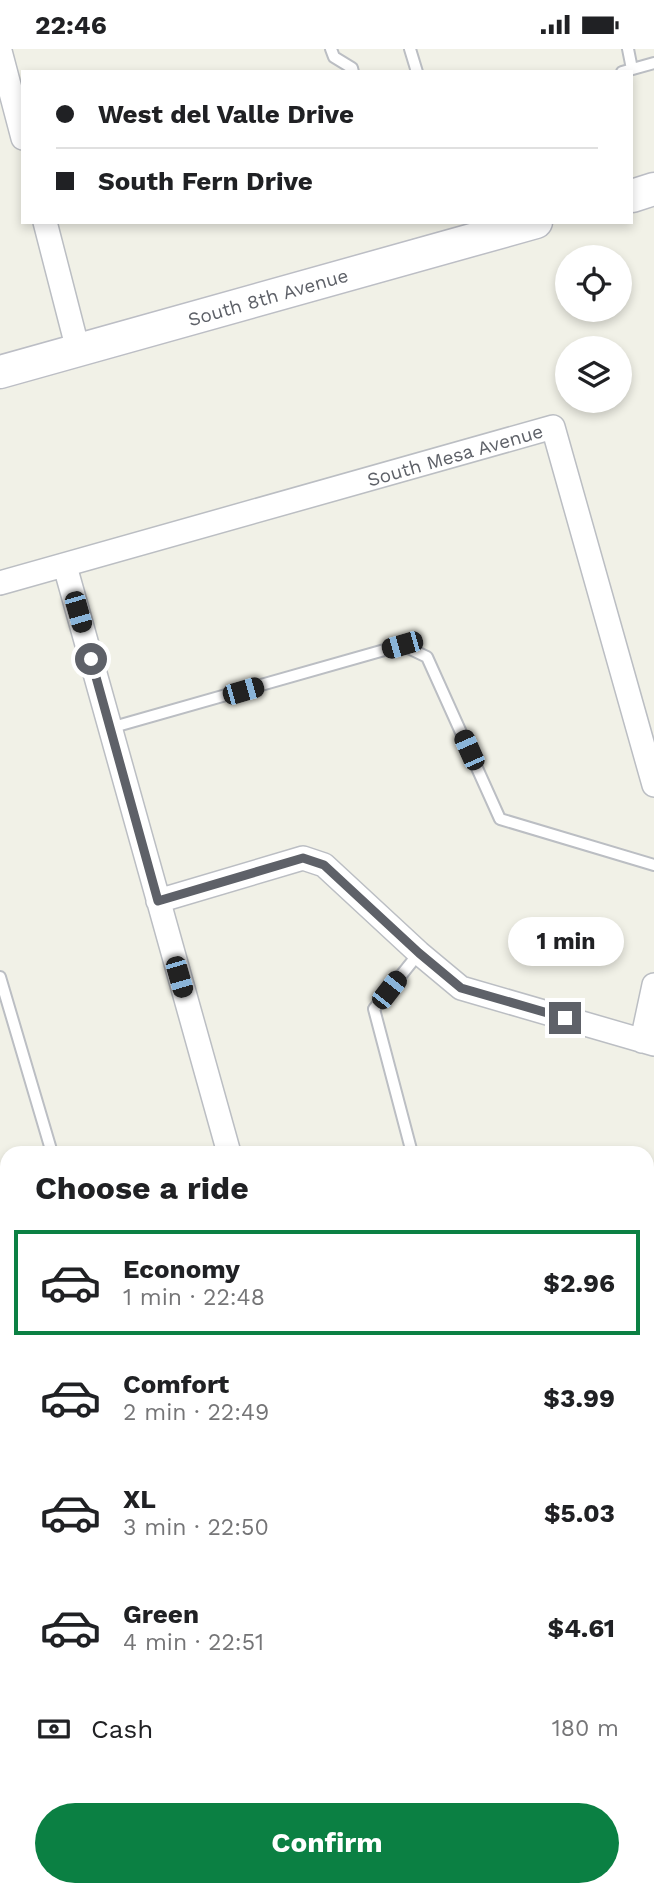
<!DOCTYPE html>
<html lang="en">
<head>
<meta charset="utf-8">
<style>
	body { margin:0; font-family:"Work Sans",sans-serif; background:#f6f6f6; color:#202124; height:100vh; display:flex; flex-direction:column; font-size:26px; white-space:nowrap }
	* { box-sizing:border-box; margin:0 }
	p { font-size:23px; color:#757577 }
	.icon { flex:none; width:38px; height:38px; fill:none; stroke:currentColor; stroke-width:2; stroke-linecap:round; stroke-linejoin:round }
	.map { position:relative; flex:1; overflow:hidden }
	.sheet { position:absolute; left:0px; top:1097px; width:654px; height:751px; display:flex; flex-direction:column; background:#fff; border-radius:21px 21px 0 0; box-shadow:0 4px 10px #0003 }
	.sheet>* { flex:none }
	.hud { position:absolute; left:21px; top:21px; width:612px; height:154px; border-radius:0px; box-shadow:0 4px 10px #0003; display:grid; align-content:center; height:154px; padding:0 35px; background:#fff }
	.fabs { position:absolute; left:555px; top:196px; display:grid; gap:14px }
	.fabs a { display:grid; place-items:center; width:77px; height:77px; border-radius:50%; background:#fff; box-shadow:0 4px 10px #0003; font-size:35px }
	.end { position:absolute; width:32px; height:32px; margin:-16px; border:9px solid #5e6168; background:#fff; box-shadow:0 0 0 4px #fff }
	.from { border-radius:50% }
	.bubble { position:absolute; height:49px; border-radius:24px; background:#fff; box-shadow:0 4px 10px #0003; font-size:23px; font-weight:700; line-height:49px; text-align:center }
	.car { position:absolute; width:21px; height:42px; margin:-21px -10px; border-radius:9px; box-shadow:0 0 5px 2px #0007; background:linear-gradient(#222 24%,#8ab4d8 0 40%,#222 0 76%,#8ab4d8 0 86%,#222 0) }
	.hud b { display:flex; align-items:center; gap:24px; height:66px; font-size:26px }
	.hud b+b { border-top:2px solid #e0e0e0 }
	.hud i { width:18px; height:18px; background:#202124 }
	ul { padding:0; list-style:none }
	li { display:flex; align-items:center; gap:21px; height:105px; margin:0 14px 10px; padding:0 21px; border:4px solid transparent; border-radius:0px }
	li div { flex:1 }
	li b { display:block; font-size:26px }
	li em { font-style:normal; font-weight:700 }
	li.active { border-color:#0b8043 }
	li>.icon { width:63px; height:63px; stroke-width:1.5 }
	h2 { padding:0 35px; font-size:32px; line-height:84px }
	.pay { display:flex; align-items:center; gap:18px; height:77px; padding:0 35px; font-size:26px }
	.pay p { margin-inline-start:auto }
	.primary-button { display:flex; gap:14px; margin-top:auto; padding:14px 35px }
	.primary-button a { flex:1; height:80px; border-radius:42px; background:#0b8043; color:#fff; font-size:28px; font-weight:700; line-height:80px; text-align:center }
	.status { display:flex; justify-content:space-between; align-items:center; height:49px; padding:0 35px; background:#fff; direction:ltr }
	.status svg { height:19px; fill:currentColor }
	.map>svg:first-child { display:block }
	.lines { fill:none; stroke-linecap:round; stroke-linejoin:round }
	.lane-casing { stroke:#bbbec3; stroke-width:14 }
	.street-casing { stroke:#bbbec3; stroke-width:26 }
	.secondary-casing { stroke:#bcbec5; stroke-width:35 }
	.lane { stroke:#fff; stroke-width:10 }
	.street { stroke:#fff; stroke-width:23 }
	.secondary { stroke:#fff; stroke-width:32 }
	.route { stroke:#5e6168; stroke-width:9 }
	.labels { text-anchor:middle; stroke-width:5; stroke-linejoin:round; paint-order:stroke }
	.street-label { font-size:19px; fill:#5e6168; stroke:#fff }
</style>
</head>
<body>
<div class="status"><b>22:46</b><svg viewBox="0 0 49 12"><path d="M0 12V9h3v3zM5 12V6h3v6zM10 12V3h3v9zM15 12V0h3v12zM26 1h20v11H26zM47 4h2v5h-2z"/></svg></div>
<div class="map">
<svg width="654" height="1847" viewBox="0 0 654 1847">
	<rect width="100%" height="100%" fill="#f1f1e7"/>
	<g class="lines">
		<defs>
			<path id="lane" d="M331,0L334,8L352,19L353,23
				M410,0L417,23
				M628,0L632,20
				M622,23L654,14
				M110,679L402,596L427,608L500,770L654,816
				M0,928L52,1104
				M412,1104L374,960L419,904
				M648,1179L654,1180
				M0,1450L7,1448
				M648,1624L654,1622
				M0,1808L7,1806"/>
			<path id="street" d="M0,2L23,89
				M45,173L78,301
				M65,517L229,1104
				M0,534L553,378L654,736
				M158,852L303,809L324,816L419,904L461,939L654,995
				M642,992L654,936
				M648,1354L654,1357
				M0,1412L7,1422
				M648,1440L654,1438
				M0,1631L7,1629
				M194,1841L195,1847"/>
			<path id="secondary" d="M632,147L654,140
				M0,323L536,173
				M648,1815L654,1813
				M535,1847L556,1841"/>
		</defs>
		<!-- lane casing -->
		<use href="#lane" class="lane-casing"/>
		<!-- street casing -->
		<use href="#street" class="street-casing"/>
		<!-- secondary casing -->
		<use href="#secondary" class="secondary-casing"/>
		<!-- lane -->
		<use href="#lane" class="lane"/>
		<!-- street -->
		<use href="#street" class="street"/>
		<!-- secondary -->
		<use href="#secondary" class="secondary"/>
	</g>
	<g class="lines">
		<!-- route -->
		<path class="route" d="M91,610L158,852L303,809L324,816L419,904L461,939L565,969"/>
	</g>
	<g class="labels">
		<!-- street labels -->
		<g class="street-label">
			<text transform="translate(268 248) rotate(-16)" y="7">South 8th Avenue</text>
			<text transform="translate(455 406) rotate(-16)" y="7">South Mesa Avenue</text>
		</g>
	</g>
</svg>
<div class="fabs">
<a><svg class="icon" aria-label="locate" viewBox="0 0 24 24"><circle cx="12" cy="12" r="6"/><path d="M12 2v4M12 18v4M2 12h4M18 12h4"/></svg></a>
<a><svg class="icon" aria-label="layers" viewBox="0 0 24 24"><path d="M12 4l9 5-9 5-9-5zM3 14l9 5 9-5"/></svg></a>
</div>
<i class="end from" style="left:91px;top:610px"></i>
<i class="end" style="left:565px;top:969px"></i>
<div class="bubble" style="left:508px;top:868px;width:116px">1 min</div>
<i class="car" style="left:78px;top:563px;rotate:164deg"></i>
<i class="car" style="left:402px;top:596px;rotate:254deg"></i>
<i class="car" style="left:243px;top:642px;rotate:74deg"></i>
<i class="car" style="left:469px;top:701px;rotate:336deg"></i>
<i class="car" style="left:179px;top:928px;rotate:164deg"></i>
<i class="car" style="left:389px;top:941px;rotate:38deg"></i>
<div class="hud">
<b><i class="from"></i>West del Valle Drive</b>
<b><i></i>South Fern Drive</b>
</div>
<section class="sheet">
<h2>Choose a ride</h2>
<ul>
<li class="active"><svg class="icon" aria-label="car" viewBox="0 0 24 24"><path d="M5 17H2v-5l4-1 3-4h7l3 4 3 1v5h-3M9 17h6M6 11h13"/><circle cx="7" cy="17" r="2"/><circle cx="17" cy="17" r="2"/></svg><div><b>Economy</b><p>1 min · 22:48</p></div><em>$2.96</em></li>
<li><svg class="icon" aria-label="car" viewBox="0 0 24 24"><path d="M5 17H2v-5l4-1 3-4h7l3 4 3 1v5h-3M9 17h6M6 11h13"/><circle cx="7" cy="17" r="2"/><circle cx="17" cy="17" r="2"/></svg><div><b>Comfort</b><p>2 min · 22:49</p></div><em>$3.99</em></li>
<li><svg class="icon" aria-label="car" viewBox="0 0 24 24"><path d="M5 17H2v-5l4-1 3-4h7l3 4 3 1v5h-3M9 17h6M6 11h13"/><circle cx="7" cy="17" r="2"/><circle cx="17" cy="17" r="2"/></svg><div><b>XL</b><p>3 min · 22:50</p></div><em>$5.03</em></li>
<li><svg class="icon" aria-label="car" viewBox="0 0 24 24"><path d="M5 17H2v-5l4-1 3-4h7l3 4 3 1v5h-3M9 17h6M6 11h13"/><circle cx="7" cy="17" r="2"/><circle cx="17" cy="17" r="2"/></svg><div><b>Green</b><p>4 min · 22:51</p></div><em>$4.61</em></li>
</ul>
<div class="pay"><svg class="icon" aria-label="cash" viewBox="0 0 24 24"><path d="M3 7h18v10H3z"/><circle cx="12" cy="12" r="2"/></svg>Cash<p>180 m</p></div>
<div class="primary-button"><a>Confirm</a></div>
</section>
</div>
</body>
</html>
